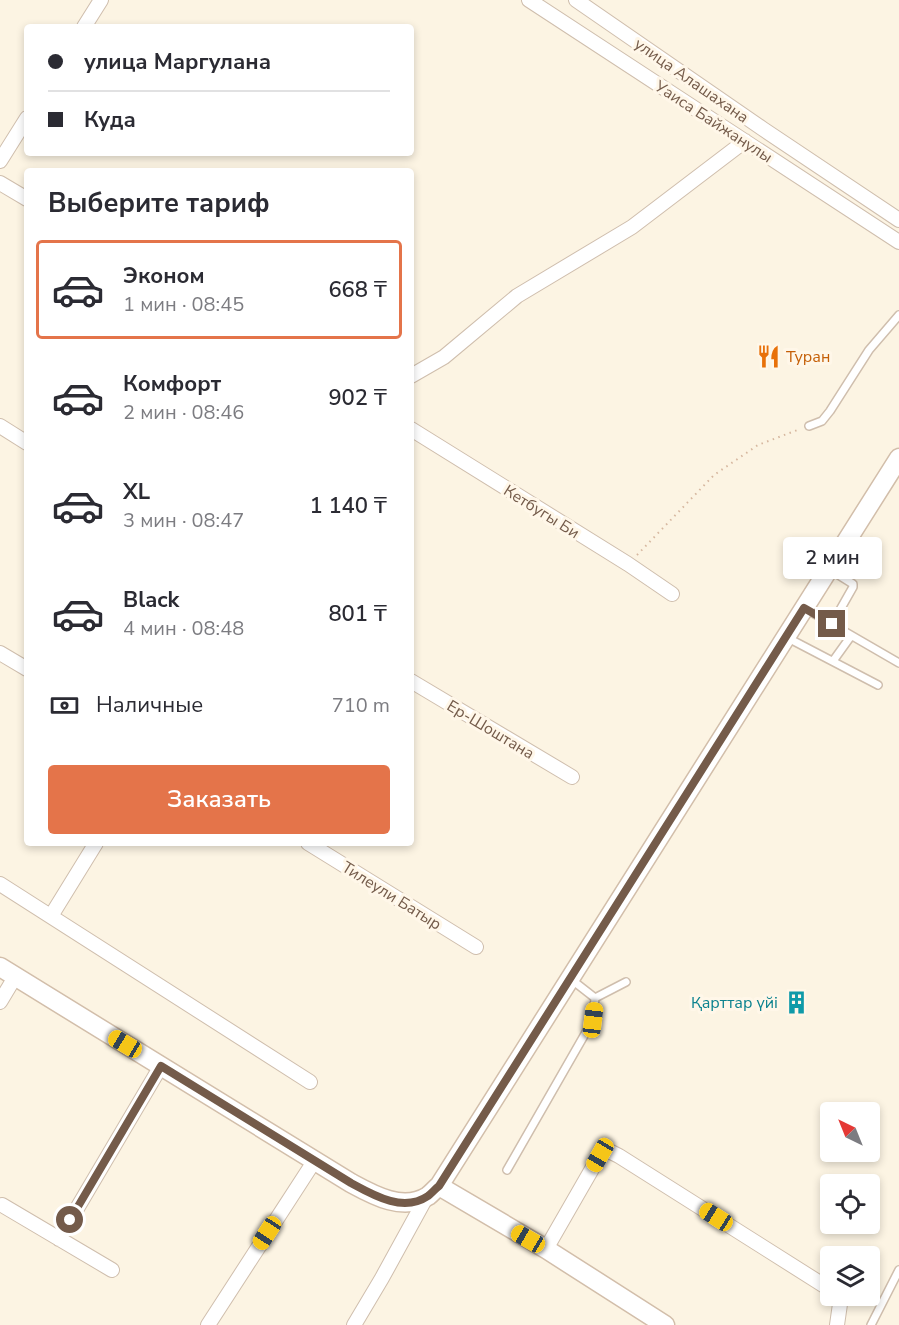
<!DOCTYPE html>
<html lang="ru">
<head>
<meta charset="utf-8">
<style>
	body { margin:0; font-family:"Nunito Sans",sans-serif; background:#f2f2f3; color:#2b2b33; height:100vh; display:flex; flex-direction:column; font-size:22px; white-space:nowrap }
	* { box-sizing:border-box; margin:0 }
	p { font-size:20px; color:#7c7c81 }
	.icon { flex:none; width:33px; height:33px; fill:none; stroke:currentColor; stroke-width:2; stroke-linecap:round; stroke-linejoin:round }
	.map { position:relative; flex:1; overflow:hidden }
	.details { position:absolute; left:24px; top:168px; width:390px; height:678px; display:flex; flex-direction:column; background:#fff; border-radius:6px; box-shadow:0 3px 9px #0003 }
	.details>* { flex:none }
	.guide { position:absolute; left:24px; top:24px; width:390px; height:132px; border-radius:6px; box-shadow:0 3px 9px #0003; display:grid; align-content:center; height:132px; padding:0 24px; background:#fff }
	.needle { width:39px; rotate:317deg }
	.buttons { position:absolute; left:820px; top:1102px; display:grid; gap:12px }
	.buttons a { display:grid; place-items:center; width:60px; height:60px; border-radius:6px; background:#fff; box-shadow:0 3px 9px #0003; font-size:30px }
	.end { position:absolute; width:27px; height:27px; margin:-14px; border:8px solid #745b4a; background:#fff; box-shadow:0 0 0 3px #fff }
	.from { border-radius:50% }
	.bubble { position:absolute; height:42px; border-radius:6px; background:#fff; box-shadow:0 3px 9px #0003; font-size:20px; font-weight:600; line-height:42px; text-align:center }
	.car { position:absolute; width:18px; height:36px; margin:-18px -9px; border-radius:8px; box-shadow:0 0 4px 2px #0007; background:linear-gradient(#f5c518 24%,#345 0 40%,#f5c518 0 76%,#345 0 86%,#f5c518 0) }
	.guide b { display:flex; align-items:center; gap:21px; height:57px; font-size:22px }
	.guide b+b { border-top:2px solid #e1e1e2 }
	.guide i { width:15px; height:15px; background:#2b2b33 }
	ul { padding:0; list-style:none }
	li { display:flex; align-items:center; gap:18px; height:99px; margin:0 12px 9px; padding:0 12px; border:3px solid transparent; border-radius:6px }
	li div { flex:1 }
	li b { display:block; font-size:22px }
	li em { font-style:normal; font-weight:600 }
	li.current { border-color:#e4744a }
	li>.icon { width:54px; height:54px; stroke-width:1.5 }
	h2 { padding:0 24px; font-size:27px; line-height:72px }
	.pay { display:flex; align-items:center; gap:15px; height:66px; padding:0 24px; font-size:22px }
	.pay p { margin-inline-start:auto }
	.cta { display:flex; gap:12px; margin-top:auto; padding:12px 24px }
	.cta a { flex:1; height:69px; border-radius:6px; background:#e4744a; color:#fff; font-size:24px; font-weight:600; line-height:69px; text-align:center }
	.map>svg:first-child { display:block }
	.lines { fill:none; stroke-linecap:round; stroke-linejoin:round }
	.lane-casing { stroke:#cfbead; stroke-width:10 }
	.street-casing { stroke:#cfbead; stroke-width:16 }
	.secondary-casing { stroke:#d2beaa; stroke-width:21 }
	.path { stroke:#d6b79f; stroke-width:2; stroke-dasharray:1.5 4.5; stroke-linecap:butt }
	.lane { stroke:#fff; stroke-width:7 }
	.street { stroke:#fff; stroke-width:14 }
	.secondary { stroke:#fff; stroke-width:18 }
	.route { stroke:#745b4a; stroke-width:8 }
	.labels { text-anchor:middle; stroke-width:6; stroke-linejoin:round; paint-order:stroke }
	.street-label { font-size:16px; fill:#745b4a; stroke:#fff7e9 }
	.food-label { font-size:16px; fill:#c56008; stroke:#fff7e9; text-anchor:start }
	.culture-label { font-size:16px; fill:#0d838f; stroke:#fff7e9; text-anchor:end }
</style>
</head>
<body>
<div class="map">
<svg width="899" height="1325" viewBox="0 0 899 1325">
	<rect width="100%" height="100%" fill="#fcf4e3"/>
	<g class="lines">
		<defs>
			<path id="lane" d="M809,426L822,421L830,411L869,350L899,315
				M829,569L853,584V587L832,624
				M804,608L899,663
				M786,637L878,685
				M833,661L851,636
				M595,998L626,982
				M507,1170L593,1020L595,998L572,980
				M871,1325L899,1270"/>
			<path id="street" d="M529,0L899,242
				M576,0L763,129L899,220
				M84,27L101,0
				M0,161L27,118
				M0,183L27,199
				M411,376L444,357L517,296L632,227L745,141
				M0,426L27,443
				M411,429L628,564L672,594
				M0,653L27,669
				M411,681L572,777
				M308,843L476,947
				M0,884L310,1082
				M51,916L96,843
				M0,1002L15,977
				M2,1205L112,1270
				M59,1239L161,1066
				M546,1249L600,1155L607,1150L619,1156L831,1290
				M208,1325L315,1160
				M354,1325L382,1278L427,1196
				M837,1325L840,1304L837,1296"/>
			<path id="secondary" d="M0,967L351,1183C373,1195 403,1212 428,1196C432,1193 435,1189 439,1186L899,458
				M439,1186L546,1249L665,1325"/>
		</defs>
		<!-- lane casing -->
		<use href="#lane" class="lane-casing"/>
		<!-- street casing -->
		<use href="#street" class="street-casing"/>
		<!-- secondary casing -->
		<use href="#secondary" class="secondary-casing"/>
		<!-- path -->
		<path class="path" d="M637,555L714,475L758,445L800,429"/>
		<!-- lane -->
		<use href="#lane" class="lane"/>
		<!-- street -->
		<use href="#street" class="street"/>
		<!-- secondary -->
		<use href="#secondary" class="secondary"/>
	</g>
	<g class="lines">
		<!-- route -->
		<path class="route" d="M70,1220L161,1066L351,1183C373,1195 403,1213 428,1196C432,1193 435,1189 439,1186L804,608L832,624"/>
	</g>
	<!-- icons -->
	<defs>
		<symbol id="restaurant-bare" viewBox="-9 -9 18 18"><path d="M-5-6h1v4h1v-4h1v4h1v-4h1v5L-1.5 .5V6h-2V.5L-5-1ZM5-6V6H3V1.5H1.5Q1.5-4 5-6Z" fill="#e8710a" stroke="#fff7e9" stroke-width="2.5" paint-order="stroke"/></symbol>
		<symbol id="building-bare" viewBox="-9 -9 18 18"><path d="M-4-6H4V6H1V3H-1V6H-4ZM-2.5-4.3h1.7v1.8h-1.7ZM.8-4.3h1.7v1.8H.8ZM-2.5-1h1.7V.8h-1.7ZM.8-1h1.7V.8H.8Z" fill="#0f9aa8" stroke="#fff7e9" stroke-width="2.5" paint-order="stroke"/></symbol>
	</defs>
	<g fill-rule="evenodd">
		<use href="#restaurant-bare" x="752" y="340" width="33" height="33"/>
		<use href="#building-bare" x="780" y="986" width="33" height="33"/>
	</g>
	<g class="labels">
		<!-- street labels -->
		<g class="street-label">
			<text transform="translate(692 80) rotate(35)" y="6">улица Алашахана</text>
			<text transform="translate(714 121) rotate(33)" y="6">Уаиса Байжанулы</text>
			<text transform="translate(542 511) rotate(32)" y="6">Кетбугы Би</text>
			<text transform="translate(491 729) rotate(31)" y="6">Ер-Шоштана</text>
			<text transform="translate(392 895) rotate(32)" y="6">Тилеули Батыр</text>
		</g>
		<!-- food labels -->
		<g class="food-label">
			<text x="786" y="362">Туран</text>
		</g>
		<!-- culture labels -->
		<g class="culture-label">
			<text x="778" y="1008">Қарттар үйі</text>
		</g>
	</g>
</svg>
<div class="buttons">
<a><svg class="needle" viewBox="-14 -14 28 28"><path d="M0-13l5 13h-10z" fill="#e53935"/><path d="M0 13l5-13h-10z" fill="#7c7c81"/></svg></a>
<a><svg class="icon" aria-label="locate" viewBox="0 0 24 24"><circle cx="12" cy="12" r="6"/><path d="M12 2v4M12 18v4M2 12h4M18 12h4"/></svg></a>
<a><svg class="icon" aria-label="layers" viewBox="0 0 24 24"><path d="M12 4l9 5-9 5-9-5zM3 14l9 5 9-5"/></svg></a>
</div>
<i class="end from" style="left:70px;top:1220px"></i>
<i class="end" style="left:832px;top:624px"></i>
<div class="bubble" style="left:783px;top:537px;width:99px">2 мин</div>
<i class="car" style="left:593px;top:1020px;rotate:7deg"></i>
<i class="car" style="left:125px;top:1044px;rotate:301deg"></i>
<i class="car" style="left:600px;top:1155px;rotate:210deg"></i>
<i class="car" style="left:716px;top:1217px;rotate:302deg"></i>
<i class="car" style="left:267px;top:1233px;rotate:213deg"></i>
<i class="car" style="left:528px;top:1239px;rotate:300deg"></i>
<div class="guide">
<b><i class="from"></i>улица Маргулана</b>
<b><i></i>Куда</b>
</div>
<section class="details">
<h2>Выберите тариф</h2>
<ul>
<li class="current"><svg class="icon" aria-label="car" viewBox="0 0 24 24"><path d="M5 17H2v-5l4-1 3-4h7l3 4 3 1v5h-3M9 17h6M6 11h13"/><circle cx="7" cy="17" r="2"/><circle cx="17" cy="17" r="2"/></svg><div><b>Эконом</b><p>1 мин · 08:45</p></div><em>668 ₸</em></li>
<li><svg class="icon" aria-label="car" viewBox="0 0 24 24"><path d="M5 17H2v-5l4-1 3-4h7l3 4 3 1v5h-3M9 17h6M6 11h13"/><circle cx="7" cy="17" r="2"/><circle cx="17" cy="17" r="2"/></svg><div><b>Комфорт</b><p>2 мин · 08:46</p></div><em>902 ₸</em></li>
<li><svg class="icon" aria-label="car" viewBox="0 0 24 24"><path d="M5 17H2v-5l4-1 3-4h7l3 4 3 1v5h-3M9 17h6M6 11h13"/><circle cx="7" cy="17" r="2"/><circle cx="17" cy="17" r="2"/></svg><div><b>XL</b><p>3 мин · 08:47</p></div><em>1 140 ₸</em></li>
<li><svg class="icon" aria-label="car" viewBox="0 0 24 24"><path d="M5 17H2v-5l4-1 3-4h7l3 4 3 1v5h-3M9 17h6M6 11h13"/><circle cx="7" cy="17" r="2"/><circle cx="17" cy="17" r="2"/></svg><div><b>Black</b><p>4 мин · 08:48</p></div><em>801 ₸</em></li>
</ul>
<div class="pay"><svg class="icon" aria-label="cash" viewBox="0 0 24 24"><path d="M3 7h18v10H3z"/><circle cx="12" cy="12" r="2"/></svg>Наличные<p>710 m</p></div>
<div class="cta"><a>Заказать</a></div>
</section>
</div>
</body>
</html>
